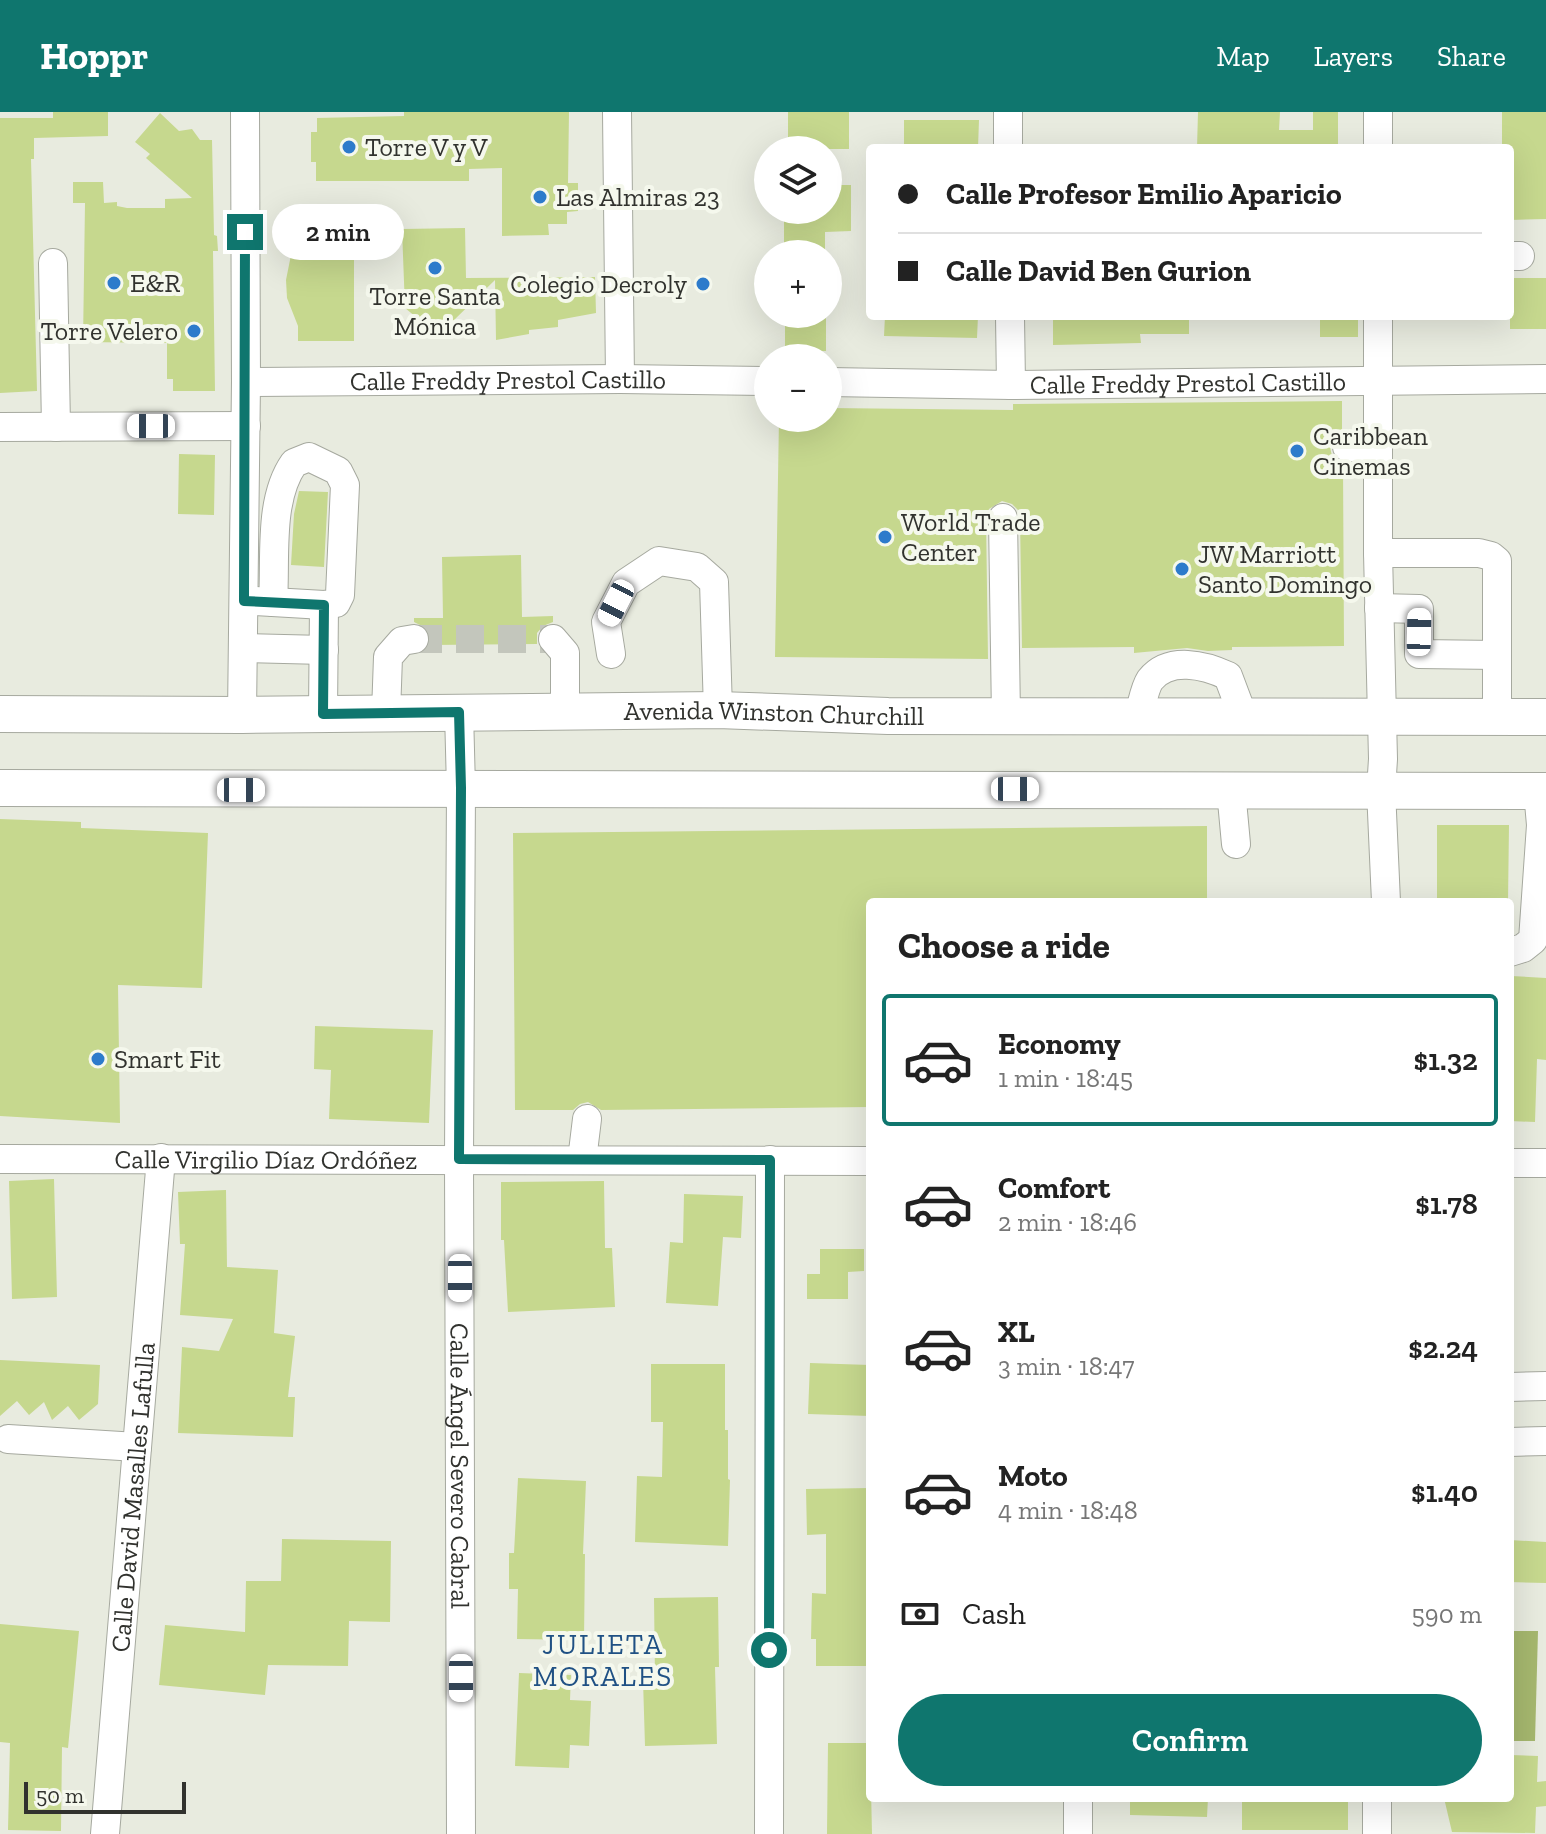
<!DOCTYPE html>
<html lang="en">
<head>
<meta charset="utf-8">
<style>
	body { margin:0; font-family:"Zilla Slab",serif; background:#f2f2f2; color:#222; height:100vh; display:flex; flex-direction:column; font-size:30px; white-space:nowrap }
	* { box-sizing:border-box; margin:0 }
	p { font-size:26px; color:#767676 }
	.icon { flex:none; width:44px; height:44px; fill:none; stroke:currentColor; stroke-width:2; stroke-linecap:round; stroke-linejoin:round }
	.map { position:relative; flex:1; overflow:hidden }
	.side { position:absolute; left:866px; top:786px; width:648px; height:904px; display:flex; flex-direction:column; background:#fff; border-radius:8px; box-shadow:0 8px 32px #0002 }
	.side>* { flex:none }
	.hud { position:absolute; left:866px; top:32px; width:648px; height:176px; border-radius:8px; box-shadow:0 8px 32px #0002; display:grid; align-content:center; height:176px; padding:0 32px; background:#fff }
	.fabs { position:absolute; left:754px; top:24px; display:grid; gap:16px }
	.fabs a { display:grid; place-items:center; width:88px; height:88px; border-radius:50%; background:#fff; box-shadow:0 8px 32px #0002; font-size:40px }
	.scale { position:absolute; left:24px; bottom:20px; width:162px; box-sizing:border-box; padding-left:8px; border:4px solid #31322e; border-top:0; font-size:22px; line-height:28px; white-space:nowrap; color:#31322e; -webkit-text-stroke:6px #f5f8ed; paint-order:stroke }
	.end { position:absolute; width:36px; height:36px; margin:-18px; border:10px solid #0f766e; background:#fff; box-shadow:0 0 0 4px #fff }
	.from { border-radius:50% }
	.bubble { position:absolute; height:56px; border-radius:28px; background:#fff; box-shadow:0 8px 32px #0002; font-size:26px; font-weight:600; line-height:56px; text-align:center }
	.car { position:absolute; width:24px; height:48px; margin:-24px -12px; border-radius:10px; box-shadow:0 0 6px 2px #0007; background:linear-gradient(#fff 24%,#345 0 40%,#fff 0 76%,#345 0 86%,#fff 0) }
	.hud b { display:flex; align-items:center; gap:28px; height:76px; font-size:30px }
	.hud b+b { border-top:2px solid #e0e0e0 }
	.hud i { width:20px; height:20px; background:#222 }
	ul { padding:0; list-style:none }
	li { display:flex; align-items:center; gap:24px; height:132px; margin:0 16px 12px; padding:0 16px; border:4px solid transparent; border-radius:8px }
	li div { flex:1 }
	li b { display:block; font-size:30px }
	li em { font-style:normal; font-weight:600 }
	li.active { border-color:#0f766e }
	li>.icon { width:72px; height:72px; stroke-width:1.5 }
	h2 { padding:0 32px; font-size:36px; line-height:96px }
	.pay { display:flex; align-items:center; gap:20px; height:88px; padding:0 32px; font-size:30px }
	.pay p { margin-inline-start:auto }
	.action { display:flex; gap:16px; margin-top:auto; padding:16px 32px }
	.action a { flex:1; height:92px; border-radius:48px; background:#0f766e; color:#fff; font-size:32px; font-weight:600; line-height:92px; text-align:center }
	header { display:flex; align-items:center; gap:48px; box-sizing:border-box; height:112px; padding:0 40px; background:#0f766e; color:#fff }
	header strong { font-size:38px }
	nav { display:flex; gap:44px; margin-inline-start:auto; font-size:28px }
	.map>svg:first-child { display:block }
	.forest { fill:#a5b76e }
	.building { fill:#c6d88e }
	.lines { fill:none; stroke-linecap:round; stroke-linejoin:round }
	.minor-tunnel { stroke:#c3c6bc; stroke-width:28; stroke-dasharray:28 14; stroke-linecap:butt }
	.minor-casing { stroke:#a6a99f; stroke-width:30 }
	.major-casing { stroke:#a6a99f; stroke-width:38 }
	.minor { stroke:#fff; stroke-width:28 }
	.major { stroke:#fff; stroke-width:36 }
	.route { stroke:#0f766e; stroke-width:10 }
	.poi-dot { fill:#2d7bcb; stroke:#f5f8ed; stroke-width:3 }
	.labels { text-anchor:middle; stroke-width:8; stroke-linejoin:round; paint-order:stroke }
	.poi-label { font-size:26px; fill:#31322e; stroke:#f5f8ed; text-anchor:start }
	.street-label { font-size:26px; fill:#31322e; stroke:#f5f8ed }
	.neighbourhood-label { font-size:28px; letter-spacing:2px; fill:#205184; stroke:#f5f8ed }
</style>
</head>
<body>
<header>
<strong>Hoppr</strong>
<nav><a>Map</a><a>Layers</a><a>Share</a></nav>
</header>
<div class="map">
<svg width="1546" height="1722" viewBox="0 0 1546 1722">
	<rect width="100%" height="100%" fill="#e8ebdf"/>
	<!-- forest -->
	<path class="forest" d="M1510,1519H1538L1535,1629H1510Z"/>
	<!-- building -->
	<path class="building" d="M53,0H108V24L34,26V47H31L37,279L0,281V6H53Z
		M404,0H569L568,71H578V99L567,100V112H548L549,123L502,124V56L469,57V69H316V50H311V20H317V6L404,4Z
		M788,0H849V37H788Z
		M1198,0H1280L1279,18H1313V0H1338V36H1197Z
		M1502,0H1546V107L1510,108V36H1502Z
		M160,1L179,19L192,17L200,28H212L214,123L217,124L218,139H213L215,279H173V267H167V231L83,230L85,91H73V70H103L104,91L117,90V94L127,96H165V87L192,86L146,46L150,42L135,30Z
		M904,8H979L978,36H904Z
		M828,73H851V119L825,120V142H784V98H828Z
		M298,106H354V229H298V214L287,186L286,168L293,133H298Z
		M465,116L466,166L595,165L596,201L558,208V215L529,218V222L496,228L495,168L452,210L439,214L422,210L405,196L402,117Z
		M1510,166H1546V217H1510Z
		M785,202H826V239H785Z
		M885,204H978L977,226L884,224Z
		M1053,204H1189V222H1140L1141,231L1053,233Z
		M1320,204H1358V225H1320Z
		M1342,289V319L1333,325L1330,335L1332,344L1343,351L1344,534L1232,535V538L1208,539L1187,536L1134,541V535L1022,536L1020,406L1018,398L1012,392L1002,389L989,397L986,406L988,547L775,545L779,306H828V296L1013,298V292Z
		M179,342L215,343L214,403L178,402Z
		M299,379L328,380L324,455L291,453L294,402Z
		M521,443L522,505L553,504V510L543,514L537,521V532L430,533L431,525L428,517L414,510V506H443L442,445Z
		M0,707L81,710V716L208,721L202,876L118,873L120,1011L0,1004Z
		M1437,713H1509L1508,790H1437Z
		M1207,714V790H870V995L601,998L588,990L580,992L573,998H515L513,721Z
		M1511,864L1546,866V948L1537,947L1535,1010L1510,1009Z
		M315,914L433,918L429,1011L329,1007L331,958L314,957Z
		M54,1067L57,1185L12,1187L9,1069Z
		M604,1069L605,1136H612L615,1195L508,1200L504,1128H501V1070Z
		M226,1078L227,1155L278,1158L274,1221L295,1224L288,1285H295L293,1325L178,1321L182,1235L219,1239L233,1207L180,1203L185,1132H180L178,1080Z
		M684,1082L743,1084L741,1126L723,1125L718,1194L666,1191L670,1130L683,1131Z
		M820,1137H864V1159L848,1160V1187H807V1162H820Z
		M0,1248L100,1253L98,1292L79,1308L68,1294L52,1308L44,1290L29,1303L17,1289L0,1304Z
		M810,1251L870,1253V1304L808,1302Z
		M651,1252H725V1318H728V1367L730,1368L728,1434L635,1430L637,1364L662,1365L663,1310H651Z
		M518,1366L586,1369L583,1442H585L584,1528L517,1527L518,1477H509V1441H514Z
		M870,1376V1554H816V1527H811L812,1481L826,1482V1422L807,1423L806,1377Z
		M282,1427L391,1429L390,1510L349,1509L348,1554L268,1553L265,1583L159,1573L165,1513L245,1520L246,1469H281Z
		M1510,1428L1546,1430V1471L1510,1470Z
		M718,1485L719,1555H715L717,1632L645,1634L643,1568L655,1567L654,1486Z
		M0,1512L79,1519L68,1636L62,1635L61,1719L8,1718L10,1631L0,1630Z
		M519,1561L571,1563L570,1588L591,1589L589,1634L570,1633L569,1656L515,1654Z
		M828,1631H870L872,1722H827Z
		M1510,1643L1538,1644L1537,1670L1546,1669V1694L1536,1695L1535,1721L1452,1720L1444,1686H1510Z
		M1130,1686H1208L1207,1705L1130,1703Z
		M1242,1686H1348V1718H1242Z"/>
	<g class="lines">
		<!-- minor-tunnel -->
		<path class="minor-tunnel" d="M414,527H553"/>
		<defs>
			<g id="minor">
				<path d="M617,0L620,267"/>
				<path d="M1008,0V36"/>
				<path d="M1378,36V0"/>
				<path d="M1510,144H1520"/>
				<path d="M53,151L56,315"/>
				<path d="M1010,204L1011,273"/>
				<path d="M1378,204V441L1383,647L1381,678L1386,790"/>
				<path id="s1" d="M246,270L620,267L768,269"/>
				<path id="s2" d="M828,270L1011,273L1546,267"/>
				<path d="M0,315L246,314"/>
				<path d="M1347,335L1377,336"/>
				<path d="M1003,406L1006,605"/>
				<path d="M1378,441H1479L1491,444L1497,449V605"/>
				<path d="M255,489L324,493L323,602"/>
				<path d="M273,490C276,446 268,388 294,351L309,345L338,359L345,373L340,483L336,491L324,493"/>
				<path d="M1379,496L1419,497V542L1497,543"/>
				<path d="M553,527L565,541V601"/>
				<path d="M243,536L324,538"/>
				<path d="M611,542L606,510L626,471L659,449L697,455L714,470L718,598"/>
				<path id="s3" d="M459,600L461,676L459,1047L461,1722"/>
				<path d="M386,601L388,545L402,529L414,527"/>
				<path d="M242,603L246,270L245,0"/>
				<path d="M1138,605C1142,594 1144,577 1150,568C1169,544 1205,553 1228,564L1243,604"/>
				<path d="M1231,678L1236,732"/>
				<path d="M1510,840L1523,836L1533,828L1541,713L1538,679"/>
				<path id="s4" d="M0,1047L870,1049"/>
				<path d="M582,1048L587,1007"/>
				<path d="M1510,1051H1546"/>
				<path d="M1510,1275L1546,1274"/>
				<path d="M8,1327L137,1335"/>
				<path d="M1510,1330L1546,1329"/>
				<path d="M1377,1686V1722"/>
				<path id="s5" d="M105,1722L161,1046"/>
				<path d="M769,1722L770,1048"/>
				<path d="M1078,1722V1686"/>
			</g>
			<g id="major">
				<path id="s6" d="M0,602L242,603L718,598L888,604L1546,605"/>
				<path d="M0,676L1546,679"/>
			</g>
		</defs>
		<!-- minor casing -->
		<use href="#minor" class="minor-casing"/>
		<!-- major casing -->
		<use href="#major" class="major-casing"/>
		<!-- minor -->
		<use href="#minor" class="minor"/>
		<!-- major -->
		<use href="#major" class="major"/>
	</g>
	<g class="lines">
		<!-- route -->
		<path class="route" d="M245,120L244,489L324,493L323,602L459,600L461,676L459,1047L770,1048L769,1538"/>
	</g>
	<!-- markers -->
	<g class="poi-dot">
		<circle cx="349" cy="35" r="8"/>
		<circle cx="540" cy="85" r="8"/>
		<circle cx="435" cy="156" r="8"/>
		<circle cx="114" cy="171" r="8"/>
		<circle cx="703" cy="172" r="8"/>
		<circle cx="194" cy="219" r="8"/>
		<circle cx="1297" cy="339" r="8"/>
		<circle cx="885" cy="425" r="8"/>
		<circle cx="1182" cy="457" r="8"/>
		<circle cx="98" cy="947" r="8"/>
	</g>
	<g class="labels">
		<!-- poi labels -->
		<g class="poi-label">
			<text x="365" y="44">Torre V y V</text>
			<text x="556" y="94">Las Almiras 23</text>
			<text x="130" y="180">E&amp;R</text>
			<text x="687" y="181" text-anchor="end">Colegio Decroly</text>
			<text x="435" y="193" text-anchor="middle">Torre Santa<tspan x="435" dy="30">Mónica</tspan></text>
			<text x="178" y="228" text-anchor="end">Torre Velero</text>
			<text x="1313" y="333">Caribbean<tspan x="1313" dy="30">Cinemas</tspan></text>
			<text x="901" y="419">World Trade<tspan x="901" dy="30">Center</tspan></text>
			<text x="1198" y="451">JW Marriott<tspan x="1198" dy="30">Santo Domingo</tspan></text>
			<text x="114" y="956">Smart Fit</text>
		</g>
		<!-- street labels -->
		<g class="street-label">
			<text dy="9" stroke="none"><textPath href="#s1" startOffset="262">Calle Freddy Prestol Castillo</textPath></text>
			<text dy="9" stroke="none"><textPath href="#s2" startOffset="360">Calle Freddy Prestol Castillo</textPath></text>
			<text dy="9" stroke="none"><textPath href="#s6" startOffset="774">Avenida Winston Churchill</textPath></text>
			<text dy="9" stroke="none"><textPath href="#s4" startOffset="266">Calle Virgilio Díaz Ordóñez</textPath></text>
			<text dy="9" stroke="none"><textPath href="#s3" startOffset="754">Calle Ángel Severo Cabral</textPath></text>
			<text dy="9" stroke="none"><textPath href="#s5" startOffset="338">Calle David Masalles Lafulla</textPath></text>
		</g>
		<!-- neighbourhood labels -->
		<g class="neighbourhood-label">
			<text x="603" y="1542">JULIETA<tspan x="603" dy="32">MORALES</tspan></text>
		</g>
	</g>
</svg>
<div class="fabs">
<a><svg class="icon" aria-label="layers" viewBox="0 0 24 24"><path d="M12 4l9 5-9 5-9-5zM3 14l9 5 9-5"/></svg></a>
<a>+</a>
<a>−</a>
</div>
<div class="scale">50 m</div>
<i class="end from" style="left:769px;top:1538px"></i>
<i class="end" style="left:245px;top:120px"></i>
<div class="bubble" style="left:272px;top:92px;width:132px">2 min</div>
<i class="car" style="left:151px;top:314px;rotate:270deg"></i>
<i class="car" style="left:616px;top:491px;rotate:207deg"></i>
<i class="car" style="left:1419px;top:520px;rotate:1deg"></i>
<i class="car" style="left:1015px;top:677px;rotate:90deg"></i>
<i class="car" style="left:241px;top:678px;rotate:90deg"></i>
<i class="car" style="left:460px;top:1166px;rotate:180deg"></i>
<i class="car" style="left:461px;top:1566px;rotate:180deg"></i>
<div class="hud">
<b><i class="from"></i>Calle Profesor Emilio Aparicio</b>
<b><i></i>Calle David Ben Gurion</b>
</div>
<section class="side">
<h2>Choose a ride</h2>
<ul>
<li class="active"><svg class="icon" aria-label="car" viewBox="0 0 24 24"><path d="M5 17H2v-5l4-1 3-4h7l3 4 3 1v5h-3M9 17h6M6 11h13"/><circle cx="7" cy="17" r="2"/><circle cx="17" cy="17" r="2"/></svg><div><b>Economy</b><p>1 min · 18:45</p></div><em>$1.32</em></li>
<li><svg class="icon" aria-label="car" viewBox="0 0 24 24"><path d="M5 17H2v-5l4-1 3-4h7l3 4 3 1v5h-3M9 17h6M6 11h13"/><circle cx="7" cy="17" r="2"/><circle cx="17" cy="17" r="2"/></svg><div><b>Comfort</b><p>2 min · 18:46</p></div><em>$1.78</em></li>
<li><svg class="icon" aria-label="car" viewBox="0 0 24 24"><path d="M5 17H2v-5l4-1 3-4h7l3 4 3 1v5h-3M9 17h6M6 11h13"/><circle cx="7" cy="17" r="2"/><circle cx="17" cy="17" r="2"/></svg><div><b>XL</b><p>3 min · 18:47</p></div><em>$2.24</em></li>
<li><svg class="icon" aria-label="car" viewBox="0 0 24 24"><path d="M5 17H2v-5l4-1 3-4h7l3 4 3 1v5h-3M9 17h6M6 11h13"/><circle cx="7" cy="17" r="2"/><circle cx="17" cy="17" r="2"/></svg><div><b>Moto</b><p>4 min · 18:48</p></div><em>$1.40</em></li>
</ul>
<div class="pay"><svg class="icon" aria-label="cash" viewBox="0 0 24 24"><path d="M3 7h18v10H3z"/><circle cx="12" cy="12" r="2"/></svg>Cash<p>590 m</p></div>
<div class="action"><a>Confirm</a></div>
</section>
</div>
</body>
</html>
